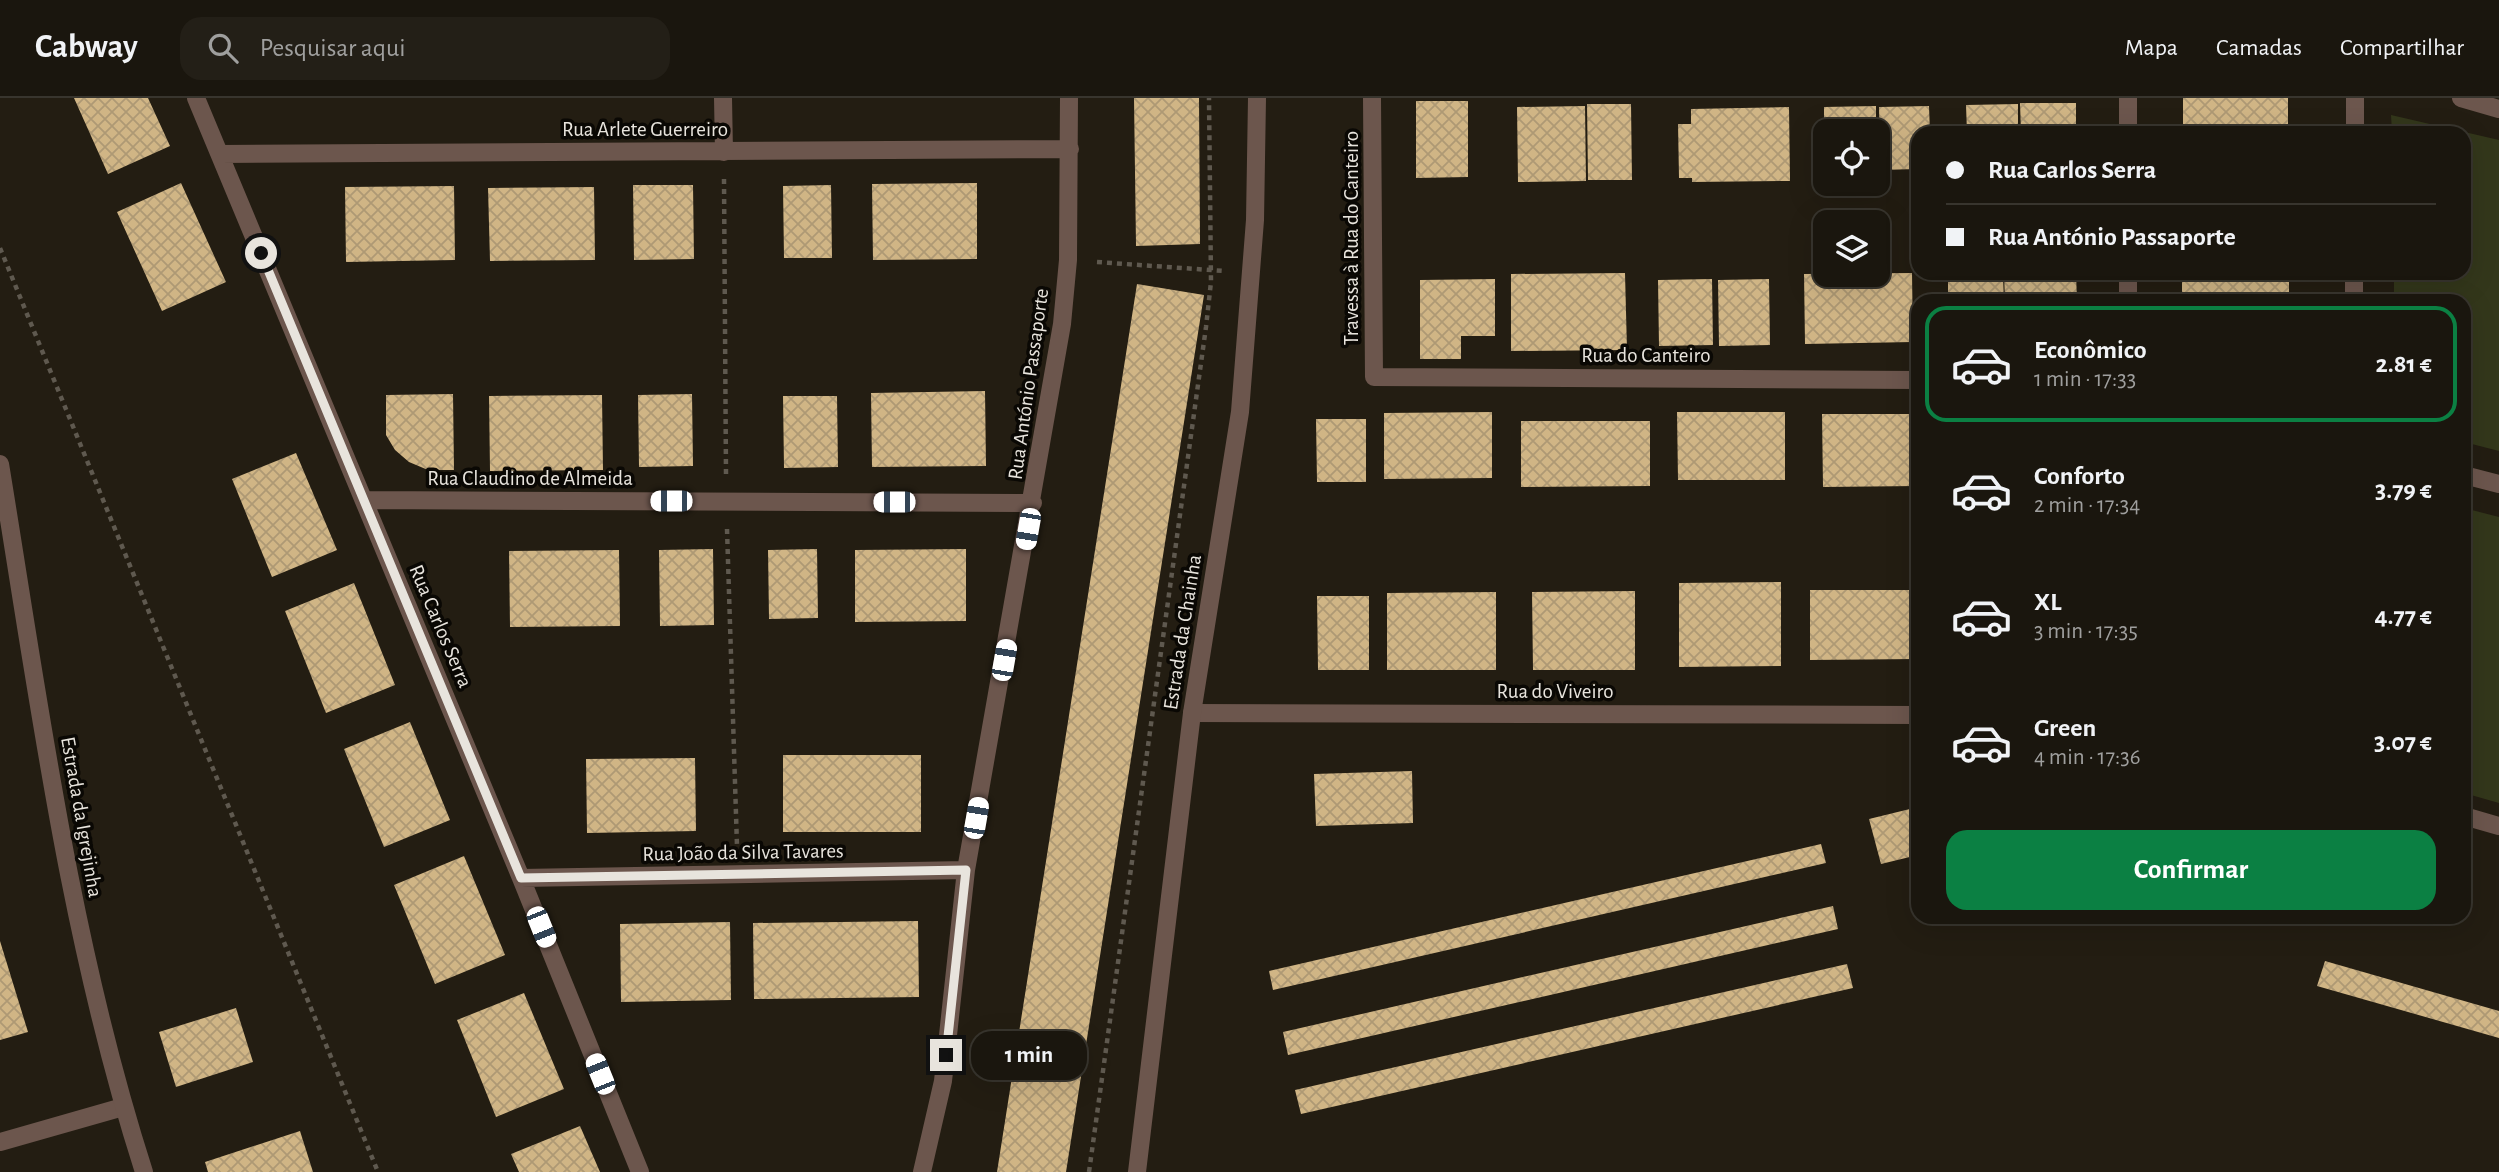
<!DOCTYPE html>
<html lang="pt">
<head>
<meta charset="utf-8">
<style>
	body { margin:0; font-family:"Alegreya Sans",sans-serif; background:#231f17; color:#f1f3f6; height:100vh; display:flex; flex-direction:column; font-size:26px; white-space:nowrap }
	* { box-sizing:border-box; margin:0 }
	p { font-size:23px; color:#9f9f9e }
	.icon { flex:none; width:38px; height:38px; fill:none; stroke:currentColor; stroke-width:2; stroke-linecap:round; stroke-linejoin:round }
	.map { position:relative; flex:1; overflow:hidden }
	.side { position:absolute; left:1911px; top:196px; width:560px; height:630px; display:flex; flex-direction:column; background:#1a160e; border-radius:21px; box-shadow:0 7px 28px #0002,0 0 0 2px #38352e }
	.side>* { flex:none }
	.guide { position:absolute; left:1911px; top:28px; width:560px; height:154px; border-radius:21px; box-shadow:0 7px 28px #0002,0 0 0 2px #38352e; display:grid; align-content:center; height:154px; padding:0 35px; background:#1a160e }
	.buttons { position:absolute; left:1813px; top:21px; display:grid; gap:14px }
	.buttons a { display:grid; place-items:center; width:77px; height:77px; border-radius:14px; background:#1a160e; box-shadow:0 7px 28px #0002,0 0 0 2px #38352e; font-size:35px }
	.end { position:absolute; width:32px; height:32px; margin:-16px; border:9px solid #e8e4dd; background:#111; box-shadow:0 0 0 4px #111 }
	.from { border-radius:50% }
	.bubble { position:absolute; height:49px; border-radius:21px; background:#1a160e; box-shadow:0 7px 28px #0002,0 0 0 2px #38352e; font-size:23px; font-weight:700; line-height:49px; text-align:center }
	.car { position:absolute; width:21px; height:42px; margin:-21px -10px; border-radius:9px; box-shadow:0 0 5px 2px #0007; background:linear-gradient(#fff 24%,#345 0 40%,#fff 0 76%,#345 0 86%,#fff 0) }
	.guide b { display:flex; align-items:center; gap:24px; height:66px; font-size:26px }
	.guide b+b { border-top:2px solid #38352e }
	.guide i { width:18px; height:18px; background:#f1f3f6 }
	ul { padding:12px 0 0; list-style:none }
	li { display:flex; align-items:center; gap:21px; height:116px; margin:0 14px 10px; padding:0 21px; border:4px solid transparent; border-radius:21px }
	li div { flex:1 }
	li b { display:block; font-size:26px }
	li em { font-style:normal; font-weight:700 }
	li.current { border-color:#0b8043 }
	li>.icon { width:63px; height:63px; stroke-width:1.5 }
	.primary-button { display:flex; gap:14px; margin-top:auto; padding:14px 35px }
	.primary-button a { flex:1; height:80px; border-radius:21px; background:#0b8043; color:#fff; font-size:28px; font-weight:700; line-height:80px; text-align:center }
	header { display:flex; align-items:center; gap:42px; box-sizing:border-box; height:98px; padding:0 35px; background:#1a160e; border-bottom:2px solid #38352e }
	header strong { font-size:33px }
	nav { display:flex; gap:38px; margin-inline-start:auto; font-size:24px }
	.search { width:490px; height:63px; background:#231f17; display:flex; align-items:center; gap:18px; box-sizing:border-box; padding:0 24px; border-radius:21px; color:#9f9f9e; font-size:26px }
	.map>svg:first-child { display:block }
	.green { fill:#33371b }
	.building { fill:url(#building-cross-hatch) }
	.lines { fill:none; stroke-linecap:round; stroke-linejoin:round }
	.path { stroke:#5f594f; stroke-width:4.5; stroke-dasharray:5 5; stroke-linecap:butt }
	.minor { stroke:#6c564d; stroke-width:18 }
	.tertiary { stroke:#6c564d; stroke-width:18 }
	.route { stroke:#e8e4dd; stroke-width:9 }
	.labels { text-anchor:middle; stroke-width:7; stroke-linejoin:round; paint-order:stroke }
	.street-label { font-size:21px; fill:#e8e4dd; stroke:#0a0804 }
</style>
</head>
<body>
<header>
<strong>Cabway</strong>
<div class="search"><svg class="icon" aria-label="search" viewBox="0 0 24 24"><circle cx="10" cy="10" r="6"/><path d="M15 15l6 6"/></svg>Pesquisar aqui</div>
<nav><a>Mapa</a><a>Camadas</a><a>Compartilhar</a></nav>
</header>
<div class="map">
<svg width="2499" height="1074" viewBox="0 0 2499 1074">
	<defs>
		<pattern id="building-cross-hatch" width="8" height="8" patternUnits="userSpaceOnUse" patternTransform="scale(1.75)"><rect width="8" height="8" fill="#d0b585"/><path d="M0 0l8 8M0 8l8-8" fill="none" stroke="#ae9974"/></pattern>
	</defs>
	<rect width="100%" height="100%" fill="#231d12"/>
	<!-- green -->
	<path class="green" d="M2391,17L2499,42V353L2464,344V203H2394V175H2464V35H2392Z
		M2464,410L2499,419V705L2464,695Z"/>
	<!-- building -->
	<path class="building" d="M74,0H148L170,48L108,76Z
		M1134,0H1199L1200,146L1136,148Z
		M2183,0H2288V35H2183Z
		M1416,3H1468V79L1416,80Z
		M2020,5H2076V35H2021Z
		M1587,6H1631L1632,82H1588Z
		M2018,6V35H1967L1966,7Z
		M1585,8L1586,83L1518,84L1517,9Z
		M1876,8V33H1824V9Z
		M1929,8L1930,35H1918V71L1880,72L1879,9Z
		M1789,9L1790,83L1692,84V80H1679L1678,26H1691V11Z
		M181,85L226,184L162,213L117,114Z
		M977,85V161L873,162L872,86Z
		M633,87H693L694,161L634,162Z
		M831,87L832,160H784L783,88Z
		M454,88L455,162L346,164L345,89Z
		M594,89L595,162L490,163L488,90Z
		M1625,175L1627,252L1511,253V176Z
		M1912,175L1913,244L1805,246L1804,176Z
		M2004,175H2076L2077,203H2005Z
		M2182,175H2289V203H2182Z
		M1948,178H2003L2004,203H1948Z
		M1495,181V238H1461V261H1420V182Z
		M1712,181L1713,247L1659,248L1658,182Z
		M1769,181L1770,247L1719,248L1718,182Z
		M1137,186L1204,197L1066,1074H997Z
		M985,293L986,368L872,369L871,295Z
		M453,296L454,372H428L409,364L395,352L386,337V297Z
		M692,296L693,368L639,369L638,297Z
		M602,297L603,372L490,373L489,298Z
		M783,298H837L838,369L784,370Z
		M1492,314V380L1384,381V315Z
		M1677,314H1785V382H1678Z
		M1822,316H1918V388L1823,389Z
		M1316,321H1366V384H1317Z
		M1521,323H1650V388L1521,389Z
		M296,355L337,452L272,479L232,381Z
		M713,451L714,527L660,528L659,452Z
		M817,451L818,520L769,521L768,452Z
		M966,451V523L855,524V452Z
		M619,452L620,528L510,529L509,453Z
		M1781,484V568L1679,569V485Z
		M354,485L395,587L326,615L285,513Z
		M1810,492H1918V561L1810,562Z
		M1635,493V572H1533L1532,494Z
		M1496,494V572H1387V495Z
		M1317,498H1369V572H1318Z
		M410,624L450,722L384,749L344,651Z
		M783,657H921V734H783Z
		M695,660L696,733L587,735L586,661Z
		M1412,673L1413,725L1316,728L1314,676Z
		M1918,709V757L1881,766L1869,721Z
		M1821,746L1826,765L1273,892L1269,873Z
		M464,758L505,857L435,886L394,787Z
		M1833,808L1838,831L1288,957L1283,934Z
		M918,823L919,899L754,901L753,825Z
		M730,824L731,902L621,904L620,826Z
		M0,843L28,934L0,942Z
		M2325,863L2499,913V940L2317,888Z
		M1847,866L1853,890L1301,1016L1295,992Z
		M524,895L564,991L496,1019L457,922Z
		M236,910L253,964L176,989L159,934Z
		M580,1028L600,1074H519L511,1056Z
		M300,1033L313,1074H208L205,1064Z"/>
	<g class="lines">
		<!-- path -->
		<path class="path" d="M724,81L726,377
			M0,150L378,1074
			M1097,164L1224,173
			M727,431L737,748
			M1089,1074L1206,229L1211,184L1209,0"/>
		<!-- minor -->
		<path class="minor" d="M196,0L521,780L640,1074
			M723,0L724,54
			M1372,0L1374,279L1918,282
			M2128,0V35
			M2461,0L2499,11
			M2355,35V0
			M220,56L1070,51
			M2128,175V203
			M2354,203V175
			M2464,377L2499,386
			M364,402L1033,405
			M1192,615L1918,617
			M2464,718L2499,728
			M521,780L966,772
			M0,1044L123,1009
			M922,1074L943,983L966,772L1062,226L1068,162L1069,0"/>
		<!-- tertiary -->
		<path class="tertiary" d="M0,366C39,604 70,844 144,1074
			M1137,1074L1192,615L1240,314L1255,122L1257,0"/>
	</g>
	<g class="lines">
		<!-- route -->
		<path class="route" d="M261,155L521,780L966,772L946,957"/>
	</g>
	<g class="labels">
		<!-- street labels -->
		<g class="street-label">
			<text x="645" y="38">Rua Arlete Guerreiro</text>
			<text transform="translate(1351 140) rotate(-90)" y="7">Travessa à Rua do Canteiro</text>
			<text x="1646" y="264">Rua do Canteiro</text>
			<text transform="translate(1028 286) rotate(-82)" y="7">Rua António Passaporte</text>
			<text x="530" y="387">Rua Claudino de Almeida</text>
			<text transform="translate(441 528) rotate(67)" y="7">Rua Carlos Serra</text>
			<text transform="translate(1182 534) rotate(-81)" y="7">Estrada da Chainha</text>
			<text x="1555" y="600">Rua do Viveiro</text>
			<text transform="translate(82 719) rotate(80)" y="7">Estrada da Igrejinha</text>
			<text transform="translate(743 754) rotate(-1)" y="7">Rua João da Silva Tavares</text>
		</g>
	</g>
</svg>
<div class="buttons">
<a><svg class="icon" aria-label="locate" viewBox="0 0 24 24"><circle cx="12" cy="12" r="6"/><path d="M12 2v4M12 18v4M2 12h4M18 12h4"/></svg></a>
<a><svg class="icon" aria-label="layers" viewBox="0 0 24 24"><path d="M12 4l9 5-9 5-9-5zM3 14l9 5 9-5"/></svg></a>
</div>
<i class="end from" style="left:261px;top:155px"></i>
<i class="end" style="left:946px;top:957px"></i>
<div class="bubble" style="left:971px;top:933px;width:116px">1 min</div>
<i class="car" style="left:671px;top:403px;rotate:270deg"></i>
<i class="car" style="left:894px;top:404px;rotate:270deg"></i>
<i class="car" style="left:1028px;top:431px;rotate:190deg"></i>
<i class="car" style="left:1004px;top:562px;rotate:10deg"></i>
<i class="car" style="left:976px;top:720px;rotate:10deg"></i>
<i class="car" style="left:541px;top:829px;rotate:158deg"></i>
<i class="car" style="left:600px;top:976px;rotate:338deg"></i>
<div class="guide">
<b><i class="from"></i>Rua Carlos Serra</b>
<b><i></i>Rua António Passaporte</b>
</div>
<section class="side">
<ul>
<li class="current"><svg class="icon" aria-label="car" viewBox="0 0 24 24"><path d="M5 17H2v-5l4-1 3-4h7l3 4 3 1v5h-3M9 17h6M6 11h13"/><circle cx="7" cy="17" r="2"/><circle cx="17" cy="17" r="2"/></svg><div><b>Econômico</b><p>1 min · 17:33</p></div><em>2.81 €</em></li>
<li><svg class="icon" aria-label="car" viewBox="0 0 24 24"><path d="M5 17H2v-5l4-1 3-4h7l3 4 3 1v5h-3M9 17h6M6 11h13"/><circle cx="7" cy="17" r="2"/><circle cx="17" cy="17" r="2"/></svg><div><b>Conforto</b><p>2 min · 17:34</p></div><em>3.79 €</em></li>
<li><svg class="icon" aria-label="car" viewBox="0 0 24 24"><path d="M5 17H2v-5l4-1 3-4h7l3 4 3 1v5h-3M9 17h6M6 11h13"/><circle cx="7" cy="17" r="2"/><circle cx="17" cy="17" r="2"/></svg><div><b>XL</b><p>3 min · 17:35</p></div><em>4.77 €</em></li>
<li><svg class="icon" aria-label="car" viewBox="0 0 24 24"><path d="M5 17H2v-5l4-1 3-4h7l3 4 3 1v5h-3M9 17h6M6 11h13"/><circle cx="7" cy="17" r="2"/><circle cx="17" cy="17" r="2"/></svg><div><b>Green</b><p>4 min · 17:36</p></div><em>3.07 €</em></li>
</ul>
<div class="primary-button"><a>Confirmar</a></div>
</section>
</div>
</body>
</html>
